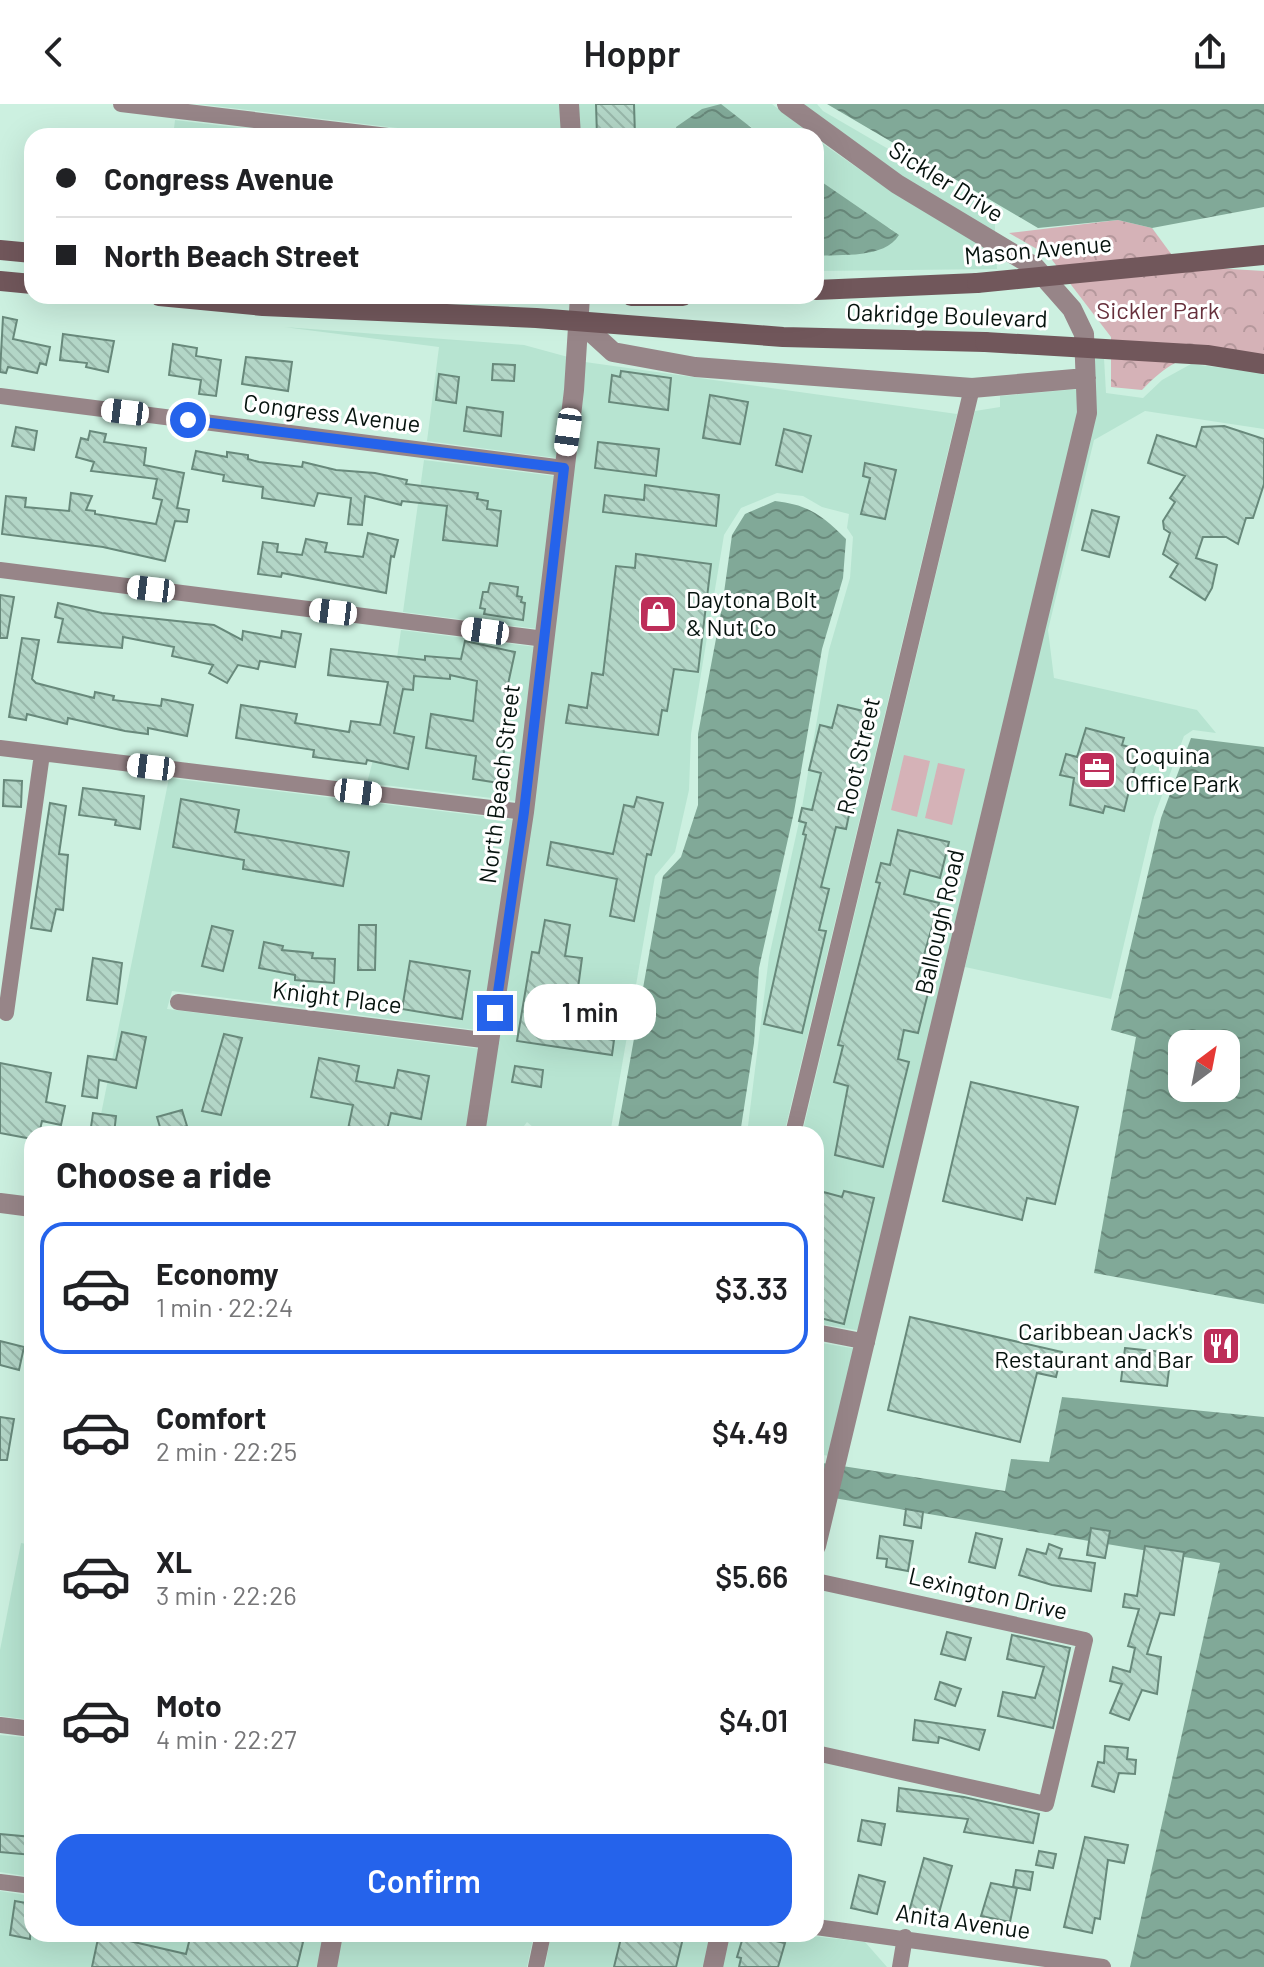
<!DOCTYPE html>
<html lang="en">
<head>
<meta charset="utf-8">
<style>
	body { margin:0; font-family:Barlow,sans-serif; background:#f6f6f6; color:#202124; height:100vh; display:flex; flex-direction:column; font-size:30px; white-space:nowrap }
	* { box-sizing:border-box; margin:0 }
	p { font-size:26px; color:#757577 }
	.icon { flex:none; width:44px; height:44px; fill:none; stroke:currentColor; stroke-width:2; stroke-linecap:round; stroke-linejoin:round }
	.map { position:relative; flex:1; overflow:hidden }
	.details { position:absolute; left:24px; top:1022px; width:800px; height:816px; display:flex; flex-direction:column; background:#fff; border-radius:24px; box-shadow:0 8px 32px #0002 }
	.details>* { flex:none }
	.guide { position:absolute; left:24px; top:24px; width:800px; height:176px; border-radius:24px; box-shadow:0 8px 32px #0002; display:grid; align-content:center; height:176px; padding:0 32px; background:#fff }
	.needle { width:52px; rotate:32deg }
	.controls { position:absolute; left:1168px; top:926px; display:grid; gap:16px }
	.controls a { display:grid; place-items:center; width:72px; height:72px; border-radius:16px; background:#fff; box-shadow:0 8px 32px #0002; font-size:40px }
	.end { position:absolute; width:36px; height:36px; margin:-18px; border:10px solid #2563eb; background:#fff; box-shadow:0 0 0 4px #fff }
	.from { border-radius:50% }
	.bubble { position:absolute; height:56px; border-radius:24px; background:#fff; box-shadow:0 8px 32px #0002; font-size:26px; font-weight:600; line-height:56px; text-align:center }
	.car { position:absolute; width:24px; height:48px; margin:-24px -12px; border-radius:10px; box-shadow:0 0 6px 2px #0007; background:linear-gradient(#fff 24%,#345 0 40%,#fff 0 76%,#345 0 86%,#fff 0) }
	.guide b { display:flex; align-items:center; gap:28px; height:76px; font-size:30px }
	.guide b+b { border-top:2px solid #e0e0e0 }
	.guide i { width:20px; height:20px; background:#202124 }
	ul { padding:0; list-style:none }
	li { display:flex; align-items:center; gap:24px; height:132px; margin:0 16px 12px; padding:0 16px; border:4px solid transparent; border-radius:24px }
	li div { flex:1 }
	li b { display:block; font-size:30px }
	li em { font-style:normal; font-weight:600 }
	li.current { border-color:#2563eb }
	li>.icon { width:72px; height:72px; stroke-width:1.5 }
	h2 { padding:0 32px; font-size:36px; line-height:96px }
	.action { display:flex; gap:16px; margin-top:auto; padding:16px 32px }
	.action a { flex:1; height:92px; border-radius:24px; background:#2563eb; color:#fff; font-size:32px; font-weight:600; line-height:92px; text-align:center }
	header { display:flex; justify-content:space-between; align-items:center; height:104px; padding:0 32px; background:#fff; font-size:36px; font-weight:600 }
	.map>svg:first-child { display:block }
	.built { fill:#b7e4d1 }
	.grass { fill:#d5b2b7 }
	.park { fill:url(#park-crowns) }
	.water { fill:url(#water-waves); fill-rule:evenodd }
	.pier { fill:#ccf0e0 }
	.building { fill:url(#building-back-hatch); stroke:#68897b; stroke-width:2 }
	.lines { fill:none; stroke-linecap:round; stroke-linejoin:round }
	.minor { stroke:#978588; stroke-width:16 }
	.tertiary { stroke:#978588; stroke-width:20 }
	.secondary { stroke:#71575b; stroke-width:20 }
	.secondary-bridge { stroke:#71575b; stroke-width:20 }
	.route { stroke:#2563eb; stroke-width:10 }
	.labels { text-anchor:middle; stroke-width:6; stroke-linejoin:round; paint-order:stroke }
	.street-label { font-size:24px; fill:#06130e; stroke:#fff }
	.park-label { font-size:24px; fill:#662f3b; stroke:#fff }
	.poi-label { font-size:24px; fill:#06130e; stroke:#fff; text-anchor:start }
</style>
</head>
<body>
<header><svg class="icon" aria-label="back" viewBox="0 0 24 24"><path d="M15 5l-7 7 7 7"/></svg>Hoppr<svg class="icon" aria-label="share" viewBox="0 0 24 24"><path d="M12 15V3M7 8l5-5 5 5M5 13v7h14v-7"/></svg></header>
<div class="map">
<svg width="1264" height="1863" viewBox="0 0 1264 1863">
	<defs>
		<pattern id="park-crowns" width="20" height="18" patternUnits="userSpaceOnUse" patternTransform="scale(2)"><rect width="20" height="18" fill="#d5b2b7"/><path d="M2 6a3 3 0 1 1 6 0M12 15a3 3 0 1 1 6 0" fill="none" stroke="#b5989c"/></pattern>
		<pattern id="water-waves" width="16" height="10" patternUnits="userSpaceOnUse" patternTransform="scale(2)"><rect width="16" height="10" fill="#81a998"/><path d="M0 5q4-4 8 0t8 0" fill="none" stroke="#68887a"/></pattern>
		<pattern id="building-back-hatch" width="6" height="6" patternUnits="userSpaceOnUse" patternTransform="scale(2)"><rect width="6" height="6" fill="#b3d6c7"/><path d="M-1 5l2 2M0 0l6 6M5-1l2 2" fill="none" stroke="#98b7aa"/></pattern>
	</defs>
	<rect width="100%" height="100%" fill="#ccf0e0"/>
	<!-- built -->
	<path class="built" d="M198,0H560L562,32H464Z
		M578,0H772L813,32H762L749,21L676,23L677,32H580Z
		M803,0H817L823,7L995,107V128L902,72Z
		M175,16L309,32H173Z
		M816,35L892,88L996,150L997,165L816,167V152L871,148L892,125L881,121L816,74Z
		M284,223L524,241L568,253L556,354L427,337L439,243Z
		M1094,254H1104L1106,289L1143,294L1162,276L1191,260L1264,269V325L1145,307L1094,336L1048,526L1054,574L1197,606L1216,629L1193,626L1184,632L1154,713L1111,895L965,863L1095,310Z
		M585,258L957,310L784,1030H747L769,853L801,709L829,546L850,474L853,433L847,424L849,410L822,403L803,392L777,389L741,404L724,431L691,630L689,686L675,748L655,772L610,1030H541L527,1018L518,1030H483L534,700Z
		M1078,285L1079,309L861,1227L816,1219V1030H802L975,307L1000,303V292Z
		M424,356L554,372L538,525L403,508Z
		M401,526L536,543L517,697L367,679L394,575Z
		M169,674L514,716L484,927L172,887L167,905L481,945L466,1030H97Z
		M816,1238L857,1245L830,1352L816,1350Z
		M21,1439L32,1441V1616L0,1612V1546Z
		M0,1631L32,1634V1773L0,1768Z
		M0,1787L32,1792V1830H302L324,1833L318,1863H0Z
		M342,1830H534L527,1863H335Z
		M551,1830H712L704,1863H545Z
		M729,1830H794L865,1838L887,1863H722Z"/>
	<!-- grass -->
	<path class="grass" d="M904,651L930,657L917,713L891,706Z
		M938,659L965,665L952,721L925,714Z"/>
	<!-- park -->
	<path class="park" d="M1118,116L1152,124L1181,159L1264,163V260C1206,252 1187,239 1142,286L1111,283V233L1049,152L1009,129Z"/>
	<!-- water -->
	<path class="water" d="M721,0L762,32H677L676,23L702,5Z
		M827,0H1264V163L1181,159L1152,124L1118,116L1038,124Z
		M816,74L899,131C884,155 842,150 816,152Z
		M775,397C809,401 822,411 846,435L843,474L822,545L794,708L759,864L754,939L740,1030H617L663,772L681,753L698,701V630L722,503L732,431L745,410Z
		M1191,634L1264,643V1200L1094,1169L1136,933L1111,926L1161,714ZM1182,940H1226V984H1182Z
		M1062,1293L1264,1313V1863H1130L1220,1459L816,1391V1358L1005,1387L1011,1355L1049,1358Z"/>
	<!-- pier -->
	<path class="pier" d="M1264,103V167L1180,162L1152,124Z"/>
	<!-- building -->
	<path class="building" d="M596,0H634L635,32H597Z
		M3,213L17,216L13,235L50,243L46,261L40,259L37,269L8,263L6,269L0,268Z
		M63,230L114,237L108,268L86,263L87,259L60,256Z
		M173,240L197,244L196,252L221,256L216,292L199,290L201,276L169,271Z
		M246,253L292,258L288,287L242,280Z
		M493,260L515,261L514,277L492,276Z
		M621,267L671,274L668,306L609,298L612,271L620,273Z
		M439,270L459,273L456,299L436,296Z
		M710,291L748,298L740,340L703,334Z
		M467,303L503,308L501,332L464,327Z
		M1224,322L1264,335V380L1253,414H1246L1238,440L1226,433H1203L1196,454L1217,461L1212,484L1205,496L1170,473L1178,460L1163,450L1170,429L1164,425L1163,417L1175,398L1170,394L1185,372L1148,359L1157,331L1196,343L1202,323Z
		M16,323L37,327L34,346L12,342Z
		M784,325L811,332L802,368L776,361Z
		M90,327L106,330L104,338L146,344L144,361L184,369L177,404L189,406L187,418L175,417L165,457L103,443L2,430L6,392L26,394L25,403L69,407L71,389L92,392L86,406L95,407V410L156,420L162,396L153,394L157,375L91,367L94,358L76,353L81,334L88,336Z
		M598,338L659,345L656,372L595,364Z
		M196,347L227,353V348L248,351V355L259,358L302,363L303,358L336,366L375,369L407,376L406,380L478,389L477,395L488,397L487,405L501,407L497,442L443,436L447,402L402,397L401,401L365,392L362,421L348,420L351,394L318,389L314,402L262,394L263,383L223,377L224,371L192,365Z
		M865,359L896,366L885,415L861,410L870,374L863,372Z
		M645,381L719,391L716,422L603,408L605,391L644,396Z
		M1092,406L1119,413L1109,453L1082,446Z
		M368,429L398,436L394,453L391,452L386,489L282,469L281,473L258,470L263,438L278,440L277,448L302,451L306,435L327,439L325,448L363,453Z
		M636,450L711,460L698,568L674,565L667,607L662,606L658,631L566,619L569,601L587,604L592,569L603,571L616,462L635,464Z
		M490,479L518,483L517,492L522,493L521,498L525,499L523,516L484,510L485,505L480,504L483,488H488Z
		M0,491L14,493L7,534H0Z
		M58,499L102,509L214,521L242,536L243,527L281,534L282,527L301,530L295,563L260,557L258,565L238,561L227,579L209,569L213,561L172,552L174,543L123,533L122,544L58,538L63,515L55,513Z
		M22,534L39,536L32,575L36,579L94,594L95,588L114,592L113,596L161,602L162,595L193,601L187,632L148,624V630L125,627L68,614L67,620L27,610L26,616L9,613Z
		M465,537L515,548L505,594H509L508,623L499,679L473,675L476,652L426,644L431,610L473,617L477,577L450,571V575L414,572L413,586L403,585L394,629L414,633L408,665L367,656L366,660L313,653L314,646L236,634L241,601L297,610L295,619L349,628L351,617L380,621L388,578L328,571L331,545L425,556V552L461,555Z
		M838,601L876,610L853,707L850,706L846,725L836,723L821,783L829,785L819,826L826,827L802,929L764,920L806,731L803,730L806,719L799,717L802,704L812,706L821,669L809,666L820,621L832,624Z
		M1086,624L1124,634L1122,641L1139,646L1124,707L1105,702L1103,709L1070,701L1074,674L1060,671L1066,650L1077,653Z
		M4,676L22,677L21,703L3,702Z
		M83,684L144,692L140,725L115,721L116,716L79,711Z
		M637,693L663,699L651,751L647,750L634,817L610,812L617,775L547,761L551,738L613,750L624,701L634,703Z
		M181,695L239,706L235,728L349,748L343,782L243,765L244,756L173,743Z
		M50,699L66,702L59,750L68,751L63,806L56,805L51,827L31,824Z
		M898,726L949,738L940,774L910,766L904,790L939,799L915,882L929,885L918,929L904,926L898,955L909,958L883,1063L835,1051L848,982L834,978L843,942L838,941L880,779L876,778L881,759L890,761Z
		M545,816L570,821L565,852L582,854L578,884L564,882L560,911L567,912L565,928L614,936L612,951L517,937L532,848L539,849Z
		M359,821H376L375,866H358Z
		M212,822L233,827L223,867L202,862Z
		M264,838L283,842L282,846L313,849L312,854L335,855L334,879L295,876V871L259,864Z
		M93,854L122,859L117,900L87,896Z
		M410,857L470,867L462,915L402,905Z
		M122,928L146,933L136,984L99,976L97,994L82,992L88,952L116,956Z
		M224,930L242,934L221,1011L202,1007Z
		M319,954L359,962L356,977L394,984L398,966L429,972L421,1015L391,1009L386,1030H347L353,1001L311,993Z
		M0,959L51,969L46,998L65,1002L61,1021L42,1017L39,1030H32V1035L0,1029Z
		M515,962L543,966L541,983L512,978Z
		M971,978L1078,1003L1055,1100L1027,1094L1022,1116L943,1097Z
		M182,1006L187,1022L162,1030L157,1013Z
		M93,1009L116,1012L114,1030H90Z
		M816,1086L842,1093L844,1087L874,1094L844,1220L816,1213Z
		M910,1213L1062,1248L1056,1273L1037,1269L1020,1338L888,1306Z
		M0,1237L24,1243L19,1266L0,1261Z
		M1125,1244L1171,1249L1167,1282L1121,1277Z
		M0,1313L14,1315L7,1356H0Z
		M906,1405L923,1408L921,1424L904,1421Z
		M1091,1424L1110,1427L1105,1454L1087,1451Z
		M976,1429L1002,1435L995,1464L969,1458Z
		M880,1432L913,1437L908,1467L886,1463L887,1455L877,1454Z
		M1049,1440L1062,1445L1059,1454L1095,1459L1091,1487L1052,1481L1019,1471L1027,1445L1046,1450Z
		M1145,1442L1184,1448L1174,1511L1160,1509L1147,1550L1161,1553L1157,1590L1142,1586L1129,1616L1110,1609L1122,1580L1110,1577L1113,1563L1130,1568L1135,1544L1128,1542L1139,1505L1123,1503L1125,1490L1137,1492Z
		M947,1528L971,1534L965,1556L941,1550Z
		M1012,1531L1070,1544L1053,1624L998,1612L1003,1588L1035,1594L1044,1563L1007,1555Z
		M940,1578L961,1585L955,1602L935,1595Z
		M915,1616L985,1626L979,1646L939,1633L938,1639L913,1636Z
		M1105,1642L1128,1644L1127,1655L1136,1656L1135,1670L1119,1669L1114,1688L1092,1682L1098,1658L1104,1659Z
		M899,1684L964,1693L1039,1710L1033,1739L964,1728L968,1715L897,1707Z
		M862,1716L885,1720L881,1741L858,1737Z
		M0,1730L32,1733V1751L0,1748Z
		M1085,1733L1128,1741L1124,1759L1108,1756L1100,1815L1095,1814L1092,1829L1064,1823Z
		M1039,1747L1056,1750L1053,1764L1036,1761Z
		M924,1754L952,1762L937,1816L909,1808Z
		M1016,1766L1033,1768L1030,1786L1013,1783Z
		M859,1771L885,1778L877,1810L851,1804Z
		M991,1779L1017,1784L1010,1818L981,1812Z
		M15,1797L32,1800L30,1835L10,1831Z
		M99,1830L186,1850L191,1830H286L304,1834L297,1863H92Z
		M622,1830H668L683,1834L676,1863H614Z
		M744,1830L785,1839L778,1863H739L741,1854L737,1853Z"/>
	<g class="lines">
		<!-- minor -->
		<path class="minor" d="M121,0L388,32
			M0,292L564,364
			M0,466L545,535
			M0,644L524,708
			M178,898L491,937
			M6,909L42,650
			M793,1030L972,284
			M816,1228L867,1238
			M816,1477L1085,1536L1046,1700L816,1649
			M0,1621L32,1625
			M0,1778L32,1782
			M816,1823L1103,1863
			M536,1863L543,1830
			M900,1863L905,1833"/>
		<!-- tertiary -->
		<path class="tertiary" d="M569,0L571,32
			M787,0L897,80L1035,163L1072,205L1084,230L1087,309L816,1442
			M579,217L613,248L695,263L972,284L1086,274
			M475,1030L524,708L574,286L580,192
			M0,1099L32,1103
			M327,1863L333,1830
			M713,1863L720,1830"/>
		<!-- secondary -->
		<path class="secondary" d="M0,146L32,149
			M0,177L32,180
			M816,186L977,179
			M159,192L263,202L536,214L783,233L985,238
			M631,192H683"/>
		<!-- secondary-bridge -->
		<path class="secondary-bridge" d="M977,179L1264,151
			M985,238L1207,251L1264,260"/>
	</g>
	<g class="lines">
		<!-- route -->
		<path class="route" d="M188,316L564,364L524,708L495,909"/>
	</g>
	<!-- icons -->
	<defs>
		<symbol id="shop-square" viewBox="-11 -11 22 22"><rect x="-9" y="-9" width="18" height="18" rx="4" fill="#bd2e59" stroke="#fff"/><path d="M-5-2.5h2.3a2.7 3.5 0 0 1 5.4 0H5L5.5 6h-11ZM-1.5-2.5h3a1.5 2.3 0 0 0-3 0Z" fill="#fff"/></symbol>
		<symbol id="office-square" viewBox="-11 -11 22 22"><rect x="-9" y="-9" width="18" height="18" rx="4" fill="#bd2e59" stroke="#fff"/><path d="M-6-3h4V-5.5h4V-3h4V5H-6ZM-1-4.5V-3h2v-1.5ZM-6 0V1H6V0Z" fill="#fff"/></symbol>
		<symbol id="restaurant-square" viewBox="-11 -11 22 22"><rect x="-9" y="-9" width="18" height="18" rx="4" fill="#bd2e59" stroke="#fff"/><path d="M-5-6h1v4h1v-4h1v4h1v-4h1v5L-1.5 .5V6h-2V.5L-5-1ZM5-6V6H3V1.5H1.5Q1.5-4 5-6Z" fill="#fff"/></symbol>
	</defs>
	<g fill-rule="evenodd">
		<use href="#shop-square" x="636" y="488" width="44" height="44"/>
		<use href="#office-square" x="1075" y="644" width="44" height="44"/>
		<use href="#restaurant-square" x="1199" y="1220" width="44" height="44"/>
	</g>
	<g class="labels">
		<!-- street labels -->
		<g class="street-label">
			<text transform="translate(946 78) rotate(32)" y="8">Sickler Drive</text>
			<text transform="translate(1038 146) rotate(-5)" y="8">Mason Avenue</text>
			<text transform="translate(947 212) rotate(2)" y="8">Oakridge Boulevard</text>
			<text transform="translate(332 310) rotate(7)" y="8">Congress Avenue</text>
			<text transform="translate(859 652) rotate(-77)" y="8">Root Street</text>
			<text transform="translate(500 680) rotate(-83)" y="8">North Beach Street</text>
			<text transform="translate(940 818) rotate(-77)" y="8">Ballough Road</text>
			<text transform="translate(337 894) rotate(7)" y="8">Knight Place</text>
			<text transform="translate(988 1490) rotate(13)" y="8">Lexington Drive</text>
			<text transform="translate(963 1818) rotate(8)" y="8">Anita Avenue</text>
		</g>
		<!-- park labels -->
		<g class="park-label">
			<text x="1158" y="215">Sickler Park</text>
		</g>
		<!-- poi labels -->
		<g class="poi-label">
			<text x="686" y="504">Daytona Bolt<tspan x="686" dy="28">&amp; Nut Co</tspan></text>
			<text x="1125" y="660">Coquina<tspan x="1125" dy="28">Office Park</tspan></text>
			<text x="1193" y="1236" text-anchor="end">Caribbean Jack's<tspan x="1193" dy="28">Restaurant and Bar</tspan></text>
		</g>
	</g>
</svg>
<div class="controls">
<a><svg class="needle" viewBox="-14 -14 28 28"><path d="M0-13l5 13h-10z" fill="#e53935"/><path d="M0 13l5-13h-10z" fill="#757577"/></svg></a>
</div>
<i class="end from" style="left:188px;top:316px"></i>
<i class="end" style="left:495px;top:909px"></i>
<div class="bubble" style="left:524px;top:880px;width:132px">1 min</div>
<i class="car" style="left:125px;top:308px;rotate:277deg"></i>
<i class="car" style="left:568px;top:328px;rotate:188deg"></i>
<i class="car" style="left:151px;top:485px;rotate:277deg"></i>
<i class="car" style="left:333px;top:508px;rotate:277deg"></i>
<i class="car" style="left:485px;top:527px;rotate:278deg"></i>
<i class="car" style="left:151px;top:663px;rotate:277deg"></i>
<i class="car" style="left:358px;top:688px;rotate:97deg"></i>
<div class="guide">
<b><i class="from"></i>Congress Avenue</b>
<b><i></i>North Beach Street</b>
</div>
<section class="details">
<h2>Choose a ride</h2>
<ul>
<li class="current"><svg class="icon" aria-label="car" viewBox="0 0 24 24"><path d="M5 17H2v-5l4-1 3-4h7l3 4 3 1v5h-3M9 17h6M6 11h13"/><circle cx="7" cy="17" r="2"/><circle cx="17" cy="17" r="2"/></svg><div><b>Economy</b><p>1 min · 22:24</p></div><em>$3.33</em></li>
<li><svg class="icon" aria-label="car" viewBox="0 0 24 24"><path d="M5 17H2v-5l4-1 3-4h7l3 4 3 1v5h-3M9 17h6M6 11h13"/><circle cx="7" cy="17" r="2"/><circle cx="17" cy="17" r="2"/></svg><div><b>Comfort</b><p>2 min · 22:25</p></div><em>$4.49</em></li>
<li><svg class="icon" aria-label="car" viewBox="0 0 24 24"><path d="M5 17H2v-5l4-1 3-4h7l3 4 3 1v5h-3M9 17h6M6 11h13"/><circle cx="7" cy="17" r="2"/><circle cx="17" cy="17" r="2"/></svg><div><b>XL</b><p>3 min · 22:26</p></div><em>$5.66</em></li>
<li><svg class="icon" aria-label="car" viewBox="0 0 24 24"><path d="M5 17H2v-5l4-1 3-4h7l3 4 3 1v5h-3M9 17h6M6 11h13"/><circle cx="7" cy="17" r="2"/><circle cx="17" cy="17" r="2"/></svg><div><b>Moto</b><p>4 min · 22:27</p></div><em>$4.01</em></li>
</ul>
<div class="action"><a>Confirm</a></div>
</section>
</div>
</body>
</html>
